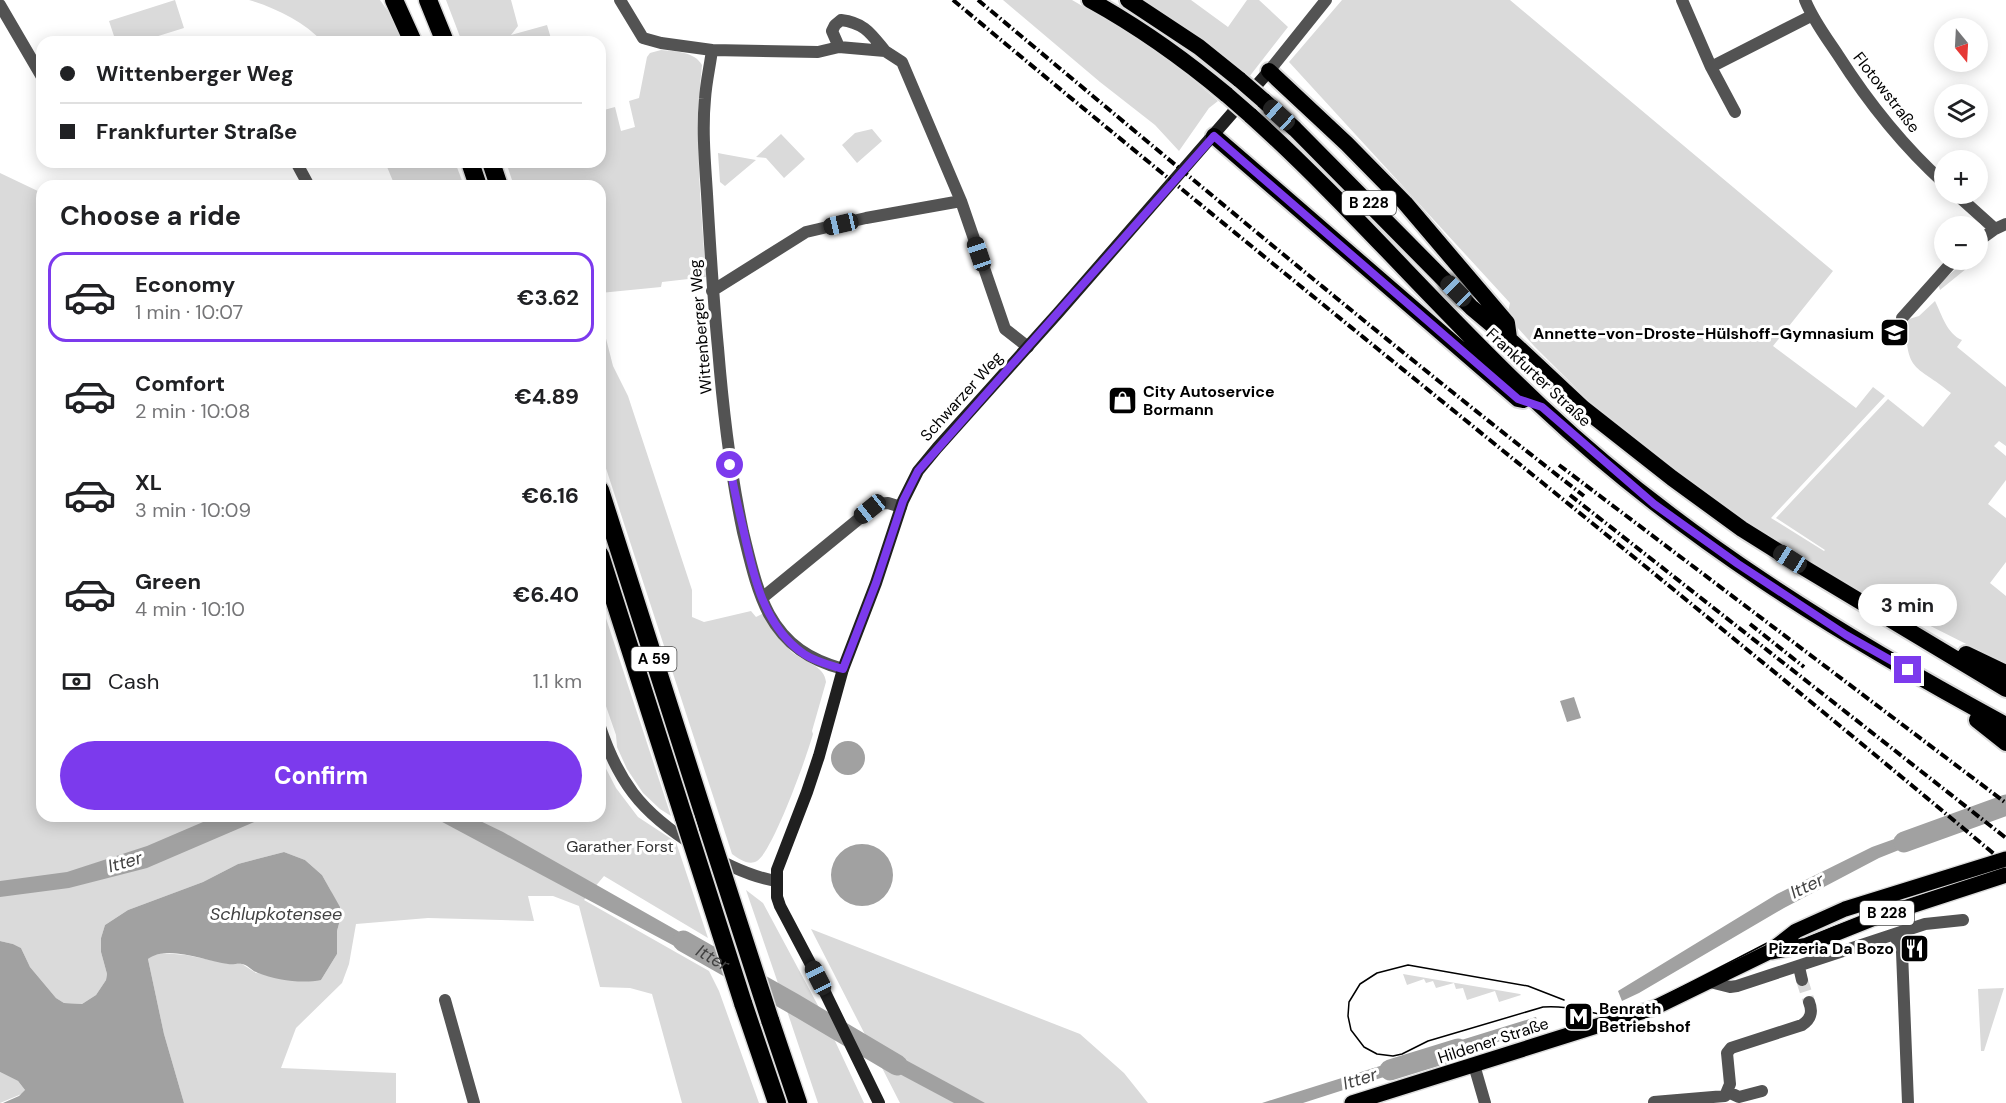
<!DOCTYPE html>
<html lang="en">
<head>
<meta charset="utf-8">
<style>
	body { margin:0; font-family:"DM Sans",sans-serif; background:#f2f2f2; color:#202124; height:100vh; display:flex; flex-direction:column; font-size:22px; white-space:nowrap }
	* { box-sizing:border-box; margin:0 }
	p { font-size:20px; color:#757577 }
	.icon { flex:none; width:33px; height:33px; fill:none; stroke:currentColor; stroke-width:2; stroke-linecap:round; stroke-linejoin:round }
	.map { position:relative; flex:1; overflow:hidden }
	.sheet { position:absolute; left:36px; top:180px; width:570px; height:642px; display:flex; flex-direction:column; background:#fff; border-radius:18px; box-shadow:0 3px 15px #0003 }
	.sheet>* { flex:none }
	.hud { position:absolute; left:36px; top:36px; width:570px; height:132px; border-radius:18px; box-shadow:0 3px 15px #0003; display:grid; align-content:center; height:132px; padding:0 24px; background:#fff }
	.needle { width:39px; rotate:162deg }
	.buttons { position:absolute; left:1934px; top:18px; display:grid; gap:12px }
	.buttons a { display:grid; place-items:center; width:54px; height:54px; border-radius:50%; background:#fff; box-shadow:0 3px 15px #0003; font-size:30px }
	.end { position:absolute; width:27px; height:27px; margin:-14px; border:8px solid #7c3aed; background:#fff; box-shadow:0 0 0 3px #fff }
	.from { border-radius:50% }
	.bubble { position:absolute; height:42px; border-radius:21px; background:#fff; box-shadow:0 3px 15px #0003; font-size:20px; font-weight:700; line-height:42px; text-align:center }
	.car { position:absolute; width:18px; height:36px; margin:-18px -9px; border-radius:8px; box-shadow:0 0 4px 2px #0007; background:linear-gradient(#222 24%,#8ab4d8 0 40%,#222 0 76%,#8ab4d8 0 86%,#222 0) }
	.hud b { display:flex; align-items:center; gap:21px; height:57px; font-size:22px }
	.hud b+b { border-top:2px solid #e0e0e0 }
	.hud i { width:15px; height:15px; background:#202124 }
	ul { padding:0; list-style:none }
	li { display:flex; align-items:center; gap:18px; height:90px; margin:0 12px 9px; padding:0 12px; border:3px solid transparent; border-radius:18px }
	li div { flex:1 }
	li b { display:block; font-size:22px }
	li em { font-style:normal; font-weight:700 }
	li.selected { border-color:#7c3aed }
	li>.icon { width:54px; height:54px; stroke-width:1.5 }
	h2 { padding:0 24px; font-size:27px; line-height:72px }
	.pay { display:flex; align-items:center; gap:15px; height:66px; padding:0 24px; font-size:22px }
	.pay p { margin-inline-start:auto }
	.action { display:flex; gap:12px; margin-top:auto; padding:12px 24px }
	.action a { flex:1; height:69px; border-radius:36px; background:#7c3aed; color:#fff; font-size:24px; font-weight:700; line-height:69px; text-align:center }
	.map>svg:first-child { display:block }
	.green { fill:#dadada }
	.water { fill:#a1a1a1 }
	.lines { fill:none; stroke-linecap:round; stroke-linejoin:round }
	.river { stroke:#a1a1a1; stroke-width:21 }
	.minor-tunnel { stroke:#d9d9d9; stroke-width:12; stroke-dasharray:12 6; stroke-linecap:butt }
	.primary-casing { stroke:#dbdbdb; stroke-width:18 }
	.trunk-casing { stroke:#dbdbdb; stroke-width:20 }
	.motorway-casing { stroke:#dbdbdb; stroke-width:21 }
	.minor { stroke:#535353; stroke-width:12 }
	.tertiary { stroke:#535353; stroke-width:12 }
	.secondary { stroke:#202020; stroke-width:12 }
	.primary { stroke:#000; stroke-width:15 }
	.trunk { stroke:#000; stroke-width:16 }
	.motorway { stroke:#000; stroke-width:18 }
	.tram { stroke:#000; stroke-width:1.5 }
	.rail { stroke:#000; stroke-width:4; stroke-dasharray:9 3 1.5 3; stroke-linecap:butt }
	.trunk-bridge-casing { stroke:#dbdbdb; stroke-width:20; stroke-linecap:butt }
	.motorway-bridge-casing { stroke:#dbdbdb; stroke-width:21; stroke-linecap:butt }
	.trunk-bridge { stroke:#000; stroke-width:16 }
	.motorway-bridge { stroke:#000; stroke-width:18 }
	.route { stroke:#7c3aed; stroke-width:8 }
	.labels { text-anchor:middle; stroke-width:6; stroke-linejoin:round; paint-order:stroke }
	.shield { fill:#fff; stroke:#4c4c4c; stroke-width:1.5 }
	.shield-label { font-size:15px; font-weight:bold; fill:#000 }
	.street-label { font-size:16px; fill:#000; stroke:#fff }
	.poi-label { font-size:16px; font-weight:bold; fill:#000; stroke:#fff; text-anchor:end }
	.park-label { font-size:16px; fill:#313131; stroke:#fff }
	.water-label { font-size:18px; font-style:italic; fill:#424242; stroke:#fff }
</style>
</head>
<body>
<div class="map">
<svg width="2006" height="1103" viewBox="0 0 2006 1103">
	<rect width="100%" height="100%" fill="#fff"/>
	<!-- green -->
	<path class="green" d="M175,0L184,28L139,42H116L109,21Z
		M249,0H380L410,42H323C304,22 276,8 249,0Z
		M446,0H511L518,26L511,35L547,25L552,42H462Z
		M1003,0H1072L1143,41L1184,72L1218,101L1209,108L1179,151L1155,125L1100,82Z
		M1142,0H1191L1228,27L1247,0H1259L1288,27L1249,77Z
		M1342,0H1510L1833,271L1773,346L1856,408L1873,387L1885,396L1771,518L1824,551L1825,550L1776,518L1888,399L1923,427L1951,393C1916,364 1906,374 1906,321L1909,319L1919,316L1935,301C1942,315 1947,334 1962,340L1957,347L2006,387V446L1999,441L1994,446L2006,456V480L1988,504L2006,518V562L1990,583L2006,596V664L1839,580L1747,521L1669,466L1592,404L1535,347L1507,316L1510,303L1289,62Z
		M661,50C675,51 695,52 702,65C694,136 701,206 706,277L662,282L661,287L600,293V186H514L506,162H600V95L604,110L615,107L621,131L635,127L629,101L639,98L647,57L650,53Z
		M872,129L882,141L857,163L842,145L855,133Z
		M781,134L805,159L784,178L766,158L756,157Z
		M718,153L723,154L756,160L725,186L720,182Z
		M385,162H455L464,186H395Z
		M0,173L42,193V816H600V757L616,788L638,817L676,842L708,938L604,876L584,900L709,971L719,991L759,1103H682L652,994L630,988L600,987L579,906L553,896H528L534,921L428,918L356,924L349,964L342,983L296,1028L281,1068L396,1073V1103H184L164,1034L148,959L153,955L162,953L186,955L230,964H242L256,973L321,980L337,954V931L340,920L331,891L322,875L305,860L284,852L238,864L203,882L128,910L105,925L101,938V952L107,974L106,980L96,995L82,1004L64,1003L56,998L30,967L21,948L13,944L0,941Z
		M1967,260H1977L1940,290L1938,284Z
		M600,315L613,366L628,396L692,590V617L704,622L751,611L756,617L764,613C773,626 781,641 792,652C803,661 825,666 826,682L812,731L813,734C807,756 773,851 757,861C749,866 739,859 732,854L600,450Z
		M600,600L671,816L660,809L643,793L627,769L617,747L616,735L600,689Z
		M746,890L763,903L822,1013L781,992Z
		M811,929L1080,1034L1124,1073L1148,1103H900Z
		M1403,974L1520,994L1521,995L1499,1002L1495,991L1467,1000L1463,988L1456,989L1454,983L1436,988L1433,981L1426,983L1424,979L1407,985Z
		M2004,988L1984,1051H1981L1978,989Z
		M785,1005L829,1028L864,1103H818Z
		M0,1072L18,1081L25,1090L24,1093L0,1103Z"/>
	<!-- water -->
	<path class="water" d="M1574,697L1581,718L1567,722L1560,701Z
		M831 758a17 17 0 1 1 34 0a17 17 0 1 1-34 0Z
		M217,816H268L147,868L69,888L0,897V881L67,872L147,846Z
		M431,816H470L503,832L706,947L710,965Z
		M1925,828L1934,836L1879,858L1784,908L1639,993L1622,1001L1618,991L1777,894L1872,847Z
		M831 875a31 31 0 1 1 62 0a31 31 0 1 1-62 0Z
		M284,852L305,860L322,875L340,907V920L337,931V954L321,980C302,984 276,980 258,973C252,971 248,965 242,964C238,963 233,965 228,964C206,961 167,944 148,959L164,1034L184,1103H3L19,1096L25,1090L18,1081L0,1072V941L13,944L21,948L30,967L56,998L64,1003L82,1004L96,995L106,980L107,974L101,952V938L105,925L128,910L203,882L238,864Z
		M781,992L822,1013L829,1028L785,1005Z
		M1536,1017L1540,1029L1432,1062L1429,1050Z
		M867,1039L985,1103H954L879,1063Z
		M1415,1055L1418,1066L1303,1103H1262Z"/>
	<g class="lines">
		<!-- river -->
		<g class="river">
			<path d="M1904,842L2006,805"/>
			<path id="s1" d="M683,941L794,1004L897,1065"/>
			<path d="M1390,1070L1458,1049"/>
		</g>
		<!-- minor-tunnel -->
		<path class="minor-tunnel" d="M1802,980L1809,1002"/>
		<defs>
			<path id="primary" d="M1772,952L1807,945L1877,917L2006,875
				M1352,1103L1654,1008L1769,952L1796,931L1845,909L2006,859"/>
			<path id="trunk" d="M1090,0C1139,27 1184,59 1227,95
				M1128,0L1199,47L1240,80
				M1269,71L1347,144L1405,203L1507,323L1509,338
				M1263,100L1295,129L1472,308L1509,339L1583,408L1672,478L1742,529L1806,569L2006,689
				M1250,115C1352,207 1441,313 1542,407C1679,536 1841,636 2006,725
				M1214,136L1518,399L1523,400
				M1966,654L2006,673
				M1977,720L2006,743"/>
			<path id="motorway" d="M394,0L413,42
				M428,0L445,42
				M470,162L478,186
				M491,162L499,186
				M600,490L708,828
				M600,555L684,818
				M743,1003L777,1103
				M770,1020L798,1103"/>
		</defs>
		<!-- primary casing -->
		<use href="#primary" class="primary-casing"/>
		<!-- trunk casing -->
		<use href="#trunk" class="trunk-casing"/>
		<!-- motorway casing -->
		<use href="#motorway" class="motorway-casing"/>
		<!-- minor -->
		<path class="minor" d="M620,0L643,38L661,43L712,50
			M1682,0L1711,67L1735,112
			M1805,0C1813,20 1826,37 1838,55C1868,102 1903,146 1944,183
			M0,5L42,77
			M839,47L832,31L835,25L841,20C865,23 871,34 885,51
			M1711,67L1811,16
			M296,162L309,186
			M1956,194L1995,229
			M1977,242L1995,229L2006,224
			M712,291L806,232L866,218L961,201
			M1902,318L1954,260
			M762,598L877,504L888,503L901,507
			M843,669C810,660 786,645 769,614C756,589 750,560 743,532C730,471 723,410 718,348C713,297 710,246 707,194C705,163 702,130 705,99C706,82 710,66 712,50L818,52L839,47L885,51L902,62L961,201L1005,329L1028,347
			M600,727C608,751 618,773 633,793C661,830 730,873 776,881
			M1893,935L1899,942L1902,952L1908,1103
			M1799,967L1802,980
			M1710,982L1730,987L1737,986L1925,924L1963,920
			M445,1000L474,1103
			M1474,1065L1485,1103
			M1728,1092L1739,1097L1762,1091
			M1654,1102L1725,1096L1730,1084L1727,1053L1731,1048L1802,1025C1811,1019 1813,1012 1809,1002"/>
		<!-- tertiary -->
		<path class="tertiary" d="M1269,71L1326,0"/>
		<!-- secondary -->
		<path class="secondary" d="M879,1103L818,978L780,906L777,897V870L807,792L819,756L843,669L876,583L903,501L918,471L937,448L1058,313L1269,71"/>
		<!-- primary -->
		<use href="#primary" class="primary"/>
		<!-- trunk -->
		<use href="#trunk" class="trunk"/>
		<!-- motorway -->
		<use href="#motorway" class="motorway"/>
		<!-- tram -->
		<path class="tram" d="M1564,1000L1528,986L1408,965L1377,973L1360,984L1349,1002L1348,1016L1351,1030L1364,1047L1377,1054L1393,1056L1402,1054L1428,1041L1543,1007C1577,1004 1609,1022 1642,1016C1659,1013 1674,1004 1689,997C1720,981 1750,964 1782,949C1855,916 1930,892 2006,870
			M1628,1010L1649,1004L1769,942L1830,920"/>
		<!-- rail -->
		<path class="rail" d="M953,0C1301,291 1658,572 2006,864
			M978,0C1178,167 1378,336 1584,496
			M1559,465L2006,803
			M1570,495L2006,838
			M1750,624L1804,667"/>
		<defs>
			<path id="trunk-bridge" d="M1240,80L1263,100
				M1227,95L1250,115"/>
			<path id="motorway-bridge" d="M684,818L743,1003
				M708,828L770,1020"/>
		</defs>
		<!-- trunk-bridge casing -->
		<use href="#trunk-bridge" class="trunk-bridge-casing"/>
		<!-- motorway-bridge casing -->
		<use href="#motorway-bridge" class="motorway-bridge-casing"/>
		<!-- trunk-bridge -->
		<use href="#trunk-bridge" class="trunk-bridge"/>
		<!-- motorway-bridge -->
		<use href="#motorway-bridge" class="motorway-bridge"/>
	</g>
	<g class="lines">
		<!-- route -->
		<path class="route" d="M730,465C733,486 738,507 743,528C753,574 763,626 804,654C816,662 830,665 843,669L876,583L903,501L918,471L1214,136L1518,399L1542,407L1654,504L1738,564L1846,635L1908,670"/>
	</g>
	<!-- icons -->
	<defs>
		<symbol id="school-square" viewBox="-11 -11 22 22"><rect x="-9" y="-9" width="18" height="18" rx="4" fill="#000" stroke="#fff"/><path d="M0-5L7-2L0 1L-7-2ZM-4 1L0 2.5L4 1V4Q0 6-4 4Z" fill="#fff"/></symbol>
		<symbol id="shop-square" viewBox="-11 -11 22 22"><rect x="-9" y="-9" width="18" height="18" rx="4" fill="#000" stroke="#fff"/><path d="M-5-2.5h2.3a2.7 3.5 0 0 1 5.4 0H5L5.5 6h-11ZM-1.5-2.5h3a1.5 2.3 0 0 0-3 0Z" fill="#fff"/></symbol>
		<symbol id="restaurant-square" viewBox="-11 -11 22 22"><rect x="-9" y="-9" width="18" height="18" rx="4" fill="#000" stroke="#fff"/><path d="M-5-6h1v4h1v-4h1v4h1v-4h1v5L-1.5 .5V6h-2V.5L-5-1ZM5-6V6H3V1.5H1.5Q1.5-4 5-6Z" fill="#fff"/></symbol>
		<symbol id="metro-square" viewBox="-11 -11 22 22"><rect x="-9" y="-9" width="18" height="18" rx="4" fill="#000" stroke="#fff"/><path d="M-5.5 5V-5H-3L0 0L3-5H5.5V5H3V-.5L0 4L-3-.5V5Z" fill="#fff"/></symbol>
	</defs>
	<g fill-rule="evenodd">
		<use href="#school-square" x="1878" y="316" width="33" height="33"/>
		<use href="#shop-square" x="1106" y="384" width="33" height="33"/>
		<use href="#restaurant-square" x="1898" y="932" width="33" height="33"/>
		<use href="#metro-square" x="1562" y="1000" width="33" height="33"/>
	</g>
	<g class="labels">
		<!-- shield labels -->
		<g class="shield">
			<rect x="1342" y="191" width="54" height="24" rx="4.5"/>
			<rect x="631.5" y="647" width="45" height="24" rx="4.5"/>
			<rect x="1860" y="901" width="54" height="24" rx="4.5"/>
		</g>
		<g class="shield-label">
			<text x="1369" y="208">B 228</text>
			<text x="654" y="664">A 59</text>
			<text x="1887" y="918">B 228</text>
		</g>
		<!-- street labels -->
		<g class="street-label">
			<text transform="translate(1887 92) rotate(52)" y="6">Flotowstraße</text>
			<text transform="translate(700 327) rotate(-95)" y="6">Wittenberger Weg</text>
			<text transform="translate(1539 377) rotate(43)" y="6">Frankfurter Straße</text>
			<text transform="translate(961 396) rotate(-48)" y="6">Schwarzer Weg</text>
			<text transform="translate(1493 1040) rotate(-18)" y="6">Hildener Straße</text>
		</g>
		<!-- poi labels -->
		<g class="poi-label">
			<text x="1874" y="339">Annette-von-Droste-Hülshoff-Gymnasium</text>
			<text x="1143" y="397" text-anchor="start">City Autoservice<tspan x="1143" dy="18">Bormann</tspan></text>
			<text x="1894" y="954">Pizzeria Da Bozo</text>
			<text x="1599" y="1014" text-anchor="start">Benrath<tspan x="1599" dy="18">Betriebshof</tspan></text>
		</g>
		<!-- park labels -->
		<g class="park-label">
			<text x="620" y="852">Garather Forst</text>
		</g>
		<!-- water labels -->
		<g class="water-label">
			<text transform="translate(125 862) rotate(-16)" y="6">Itter</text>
			<text transform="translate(1807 886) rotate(-26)" y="6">Itter</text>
			<text x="276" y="920">Schlupkotensee</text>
			<text dy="6" stroke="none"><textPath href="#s1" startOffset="34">Itter</textPath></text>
			<text transform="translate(1360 1079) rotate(-17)" y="6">Itter</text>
		</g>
	</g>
</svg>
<div class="buttons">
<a><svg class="needle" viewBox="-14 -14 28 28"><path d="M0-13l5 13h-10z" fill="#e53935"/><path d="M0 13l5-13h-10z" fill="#757577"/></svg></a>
<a><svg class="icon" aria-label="layers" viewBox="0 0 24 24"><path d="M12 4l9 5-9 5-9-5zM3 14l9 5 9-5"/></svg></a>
<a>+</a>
<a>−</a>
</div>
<i class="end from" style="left:730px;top:465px"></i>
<i class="end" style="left:1908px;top:670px"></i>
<div class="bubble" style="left:1858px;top:584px;width:99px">3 min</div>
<i class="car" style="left:1279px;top:115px;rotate:312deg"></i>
<i class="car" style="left:841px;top:224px;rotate:257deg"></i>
<i class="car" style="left:979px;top:254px;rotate:341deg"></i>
<i class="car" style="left:1456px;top:291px;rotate:315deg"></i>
<i class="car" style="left:870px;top:509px;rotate:231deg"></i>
<i class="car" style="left:1790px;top:559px;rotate:302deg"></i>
<i class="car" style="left:818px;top:978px;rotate:333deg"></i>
<div class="hud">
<b><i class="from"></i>Wittenberger Weg</b>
<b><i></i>Frankfurter Straße</b>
</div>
<section class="sheet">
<h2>Choose a ride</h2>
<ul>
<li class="selected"><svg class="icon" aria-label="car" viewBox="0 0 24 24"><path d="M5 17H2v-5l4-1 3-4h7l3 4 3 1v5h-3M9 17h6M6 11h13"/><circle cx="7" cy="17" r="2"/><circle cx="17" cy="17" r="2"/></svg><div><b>Economy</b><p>1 min · 10:07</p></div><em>€3.62</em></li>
<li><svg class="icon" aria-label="car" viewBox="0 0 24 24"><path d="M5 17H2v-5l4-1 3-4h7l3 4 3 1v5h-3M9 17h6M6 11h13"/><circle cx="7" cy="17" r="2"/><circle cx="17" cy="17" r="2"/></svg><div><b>Comfort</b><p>2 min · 10:08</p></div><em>€4.89</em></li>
<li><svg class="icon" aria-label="car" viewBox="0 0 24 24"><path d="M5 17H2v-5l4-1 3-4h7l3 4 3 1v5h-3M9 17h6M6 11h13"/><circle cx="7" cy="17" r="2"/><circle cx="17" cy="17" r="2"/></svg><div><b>XL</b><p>3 min · 10:09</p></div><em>€6.16</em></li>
<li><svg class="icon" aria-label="car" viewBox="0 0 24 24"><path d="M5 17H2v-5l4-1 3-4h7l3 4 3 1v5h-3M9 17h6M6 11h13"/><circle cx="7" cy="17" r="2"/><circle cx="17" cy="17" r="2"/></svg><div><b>Green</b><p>4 min · 10:10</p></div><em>€6.40</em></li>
</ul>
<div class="pay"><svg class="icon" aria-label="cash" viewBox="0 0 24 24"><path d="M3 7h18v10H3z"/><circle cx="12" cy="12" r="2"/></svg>Cash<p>1.1 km</p></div>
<div class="action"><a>Confirm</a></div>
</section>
</div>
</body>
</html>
